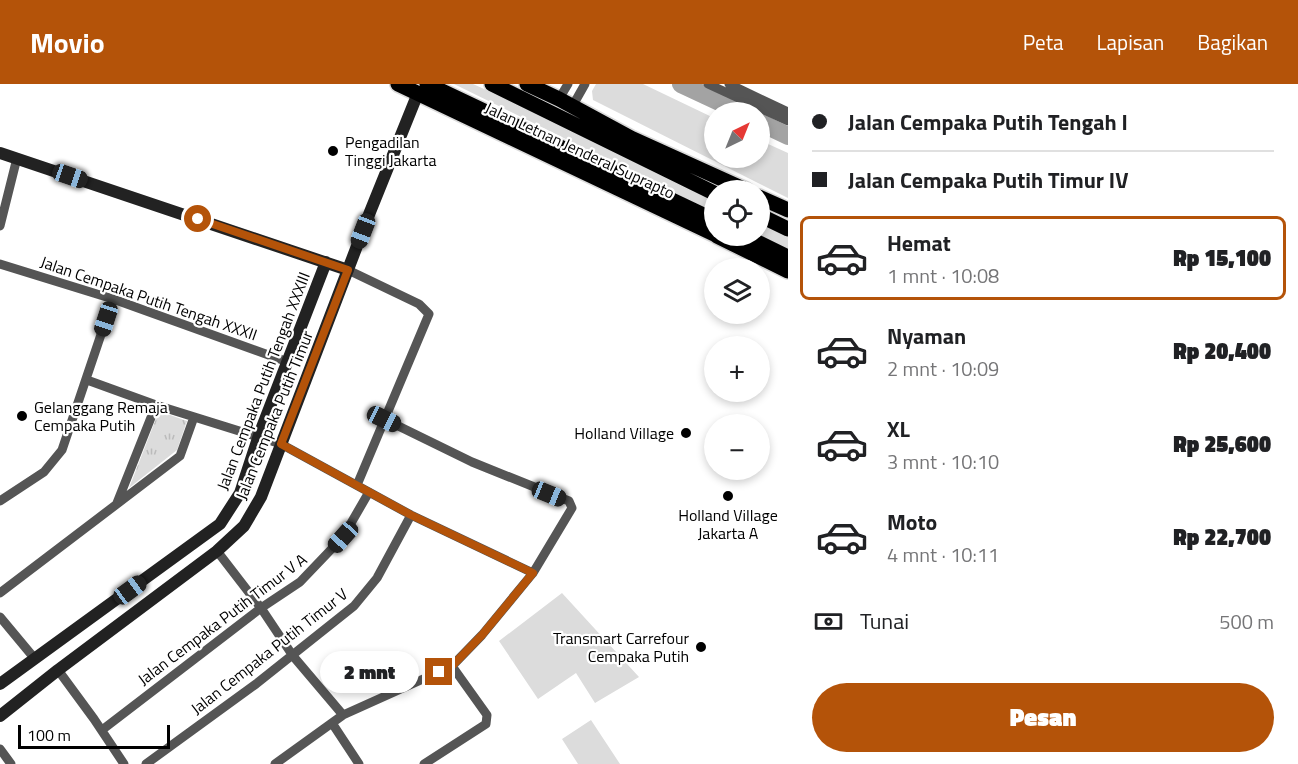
<!DOCTYPE html>
<html lang="id">
<head>
<meta charset="utf-8">
<style>
	body { margin:0; font-family:"Titillium Web",sans-serif; background:#f6f6f6; color:#202124; height:100vh; display:flex; flex-direction:column; font-size:22px; white-space:nowrap }
	* { box-sizing:border-box; margin:0 }
	p { font-size:20px; color:#757577 }
	.icon { flex:none; width:33px; height:33px; fill:none; stroke:currentColor; stroke-width:2; stroke-linecap:round; stroke-linejoin:round }
	.map { position:relative; flex:1; overflow:hidden }
	.sheet { display:flex; flex-direction:column; background:#fff; width:510px }
	.sheet>* { flex:none }
	.banner { display:grid; align-content:center; height:132px; padding:0 24px; background:#fff }
	.needle { width:39px; rotate:43deg }
	.fabs { position:absolute; left:704px; top:18px; display:grid; gap:12px }
	.fabs a { display:grid; place-items:center; width:66px; height:66px; border-radius:50%; background:#fff; box-shadow:0 3px 9px #0003; font-size:30px }
	.scale { position:absolute; left:18px; bottom:15px; width:152px; box-sizing:border-box; padding-left:6px; border:3px solid #000; border-top:0; font-size:16px; line-height:21px; white-space:nowrap; color:#000; -webkit-text-stroke:4px #fff; paint-order:stroke }
	.end { position:absolute; width:27px; height:27px; margin:-14px; border:8px solid #b45309; background:#fff; box-shadow:0 0 0 3px #fff }
	.from { border-radius:50% }
	.bubble { position:absolute; height:42px; border-radius:21px; background:#fff; box-shadow:0 3px 9px #0003; font-size:20px; font-weight:800; line-height:42px; text-align:center }
	.car { position:absolute; width:18px; height:36px; margin:-18px -9px; border-radius:8px; box-shadow:0 0 4px 2px #0007; background:linear-gradient(#222 24%,#8ab4d8 0 40%,#222 0 76%,#8ab4d8 0 86%,#222 0) }
	.banner b { display:flex; align-items:center; gap:21px; height:57px; font-size:22px }
	.banner b+b { border-top:2px solid #e0e0e0 }
	.banner i { width:15px; height:15px; background:#202124 }
	ul { padding:0; list-style:none }
	li { display:flex; align-items:center; gap:18px; height:84px; margin:0 12px 9px; padding:0 12px; border:3px solid transparent; border-radius:9px }
	li div { flex:1 }
	li b { display:block; font-size:22px }
	li em { font-style:normal; font-weight:800 }
	li.selected { border-color:#b45309 }
	li>.icon { width:54px; height:54px; stroke-width:1.5 }
	.pay { display:flex; align-items:center; gap:15px; height:66px; padding:0 24px; font-size:22px }
	.pay p { margin-inline-start:auto }
	.primary-button { display:flex; gap:12px; margin-top:auto; padding:12px 24px }
	.primary-button a { flex:1; height:69px; border-radius:36px; background:#b45309; color:#fff; font-size:24px; font-weight:800; line-height:69px; text-align:center }
	header { display:flex; align-items:center; gap:36px; box-sizing:border-box; height:84px; padding:0 30px; background:#b45309; color:#fff }
	header strong { font-size:28px }
	nav { display:flex; gap:33px; margin-inline-start:auto; font-size:21px }
	main { display:flex; flex:1; min-height:0 }
	.map>svg:first-child { display:block }
	.grass { fill:#dcdcdc }
	.park { fill:url(#park-tufts) }
	.lines { fill:none; stroke-linecap:round; stroke-linejoin:round }
	.river { stroke:#a3a3a3; stroke-width:18 }
	.primary-casing { stroke:#dbdbdb; stroke-width:18 }
	.street { stroke:#555; stroke-width:9 }
	.secondary { stroke:#222; stroke-width:12 }
	.primary { stroke:#000; stroke-width:15 }
	.route { stroke:#b45309; stroke-width:8 }
	.poi-dot { fill:#000; stroke:#fff; stroke-width:2 }
	.labels { text-anchor:middle; stroke-width:4.5; stroke-linejoin:round; paint-order:stroke }
	.poi-label { font-size:16px; fill:#000; stroke:#fff; text-anchor:start }
	.street-label { font-size:16px; fill:#000; stroke:#fff }
</style>
</head>
<body>
<header>
<strong>Movio</strong>
<nav><a>Peta</a><a>Lapisan</a><a>Bagikan</a></nav>
</header>
<main>
<div class="map">
<svg width="788" height="680" viewBox="0 0 788 680">
	<defs>
		<pattern id="park-tufts" width="24" height="20" patternUnits="userSpaceOnUse" patternTransform="scale(1.5)"><rect width="24" height="20" fill="#dcdcdc"/><path d="M3 7l-1-3M5 7V3M7 7l1-3M15 17l-1-3M17 17v-4M19 17l1-3" fill="none" stroke="#bbb"/></pattern>
	</defs>
	<rect width="100%" height="100%" fill="#fff"/>
	<!-- grass -->
	<path class="grass" d="M454,0H473L504,14L714,118V128Z
		M596,0H643L714,34V74H759V56L788,69V114L593,16L592,7Z
		M759,140L788,154V164L759,150Z
		M562,509L639,593L595,619L576,589L538,615L499,557Z
		M591,636L620,680H578L562,655Z"/>
	<!-- park -->
	<path class="park" d="M159,327L187,337L177,366L129,404Z"/>
	<g class="lines">
		<!-- river -->
		<path class="river" d="M681,0L741,28
			M759,38L788,52"/>
		<defs>
			<path id="primary" d="M398,0L714,150
				M427,0L714,136
				M492,0L714,109
				M527,0L559,15L631,54L746,106
				M759,113L788,126
				M759,131L788,145
				M717,152L788,187
				M745,152L788,173"/>
		</defs>
		<!-- primary casing -->
		<use href="#primary" class="primary-casing"/>
		<!-- street -->
		<path class="street" d="M708,0L788,37
			M729,0L788,28
			M559,15L568,0
			M572,23L585,0
			M0,142L17,74
			M0,180L113,215L288,278
			M348,186L419,220L429,230L357,401
			M87,296L156,321L281,360L411,431L533,489
			M0,417L44,388L62,366L113,215
			M117,419L156,321
			M217,467L261,524L293,572L343,631
			M0,509L180,372L194,333
			M0,533L35,575
			M58,586L94,635L124,680
			M332,639L359,680
			M102,646L261,524L300,498L343,453L369,408
			M0,665L11,680
			M146,680L256,600L354,522L377,494L411,431
			M275,680L343,631L452,582L482,551L533,489L572,424L569,417L472,378L384,335
			M424,680L486,640L487,631L452,582"/>
		<!-- secondary -->
		<path class="secondary" d="M0,69L348,186
			M0,600L220,440L240,409L259,351L326,178
			M0,632L58,586L217,467L244,442L261,413L370,128L418,9"/>
		<!-- primary -->
		<use href="#primary" class="primary"/>
	</g>
	<g class="lines">
		<!-- route -->
		<path class="route" d="M198,135L348,186L281,360L411,431L533,489L482,551L452,582L439,588"/>
	</g>
	<!-- markers -->
	<g class="poi-dot">
		<circle cx="333" cy="67" r="6"/>
		<circle cx="22" cy="332" r="6"/>
		<circle cx="686" cy="349" r="6"/>
		<circle cx="728" cy="412" r="6"/>
		<circle cx="701" cy="563" r="6"/>
	</g>
	<g class="labels">
		<!-- poi labels -->
		<g class="poi-label">
			<text x="345" y="64">Pengadilan<tspan x="345" dy="18">Tinggi Jakarta</tspan></text>
			<text x="34" y="329">Gelanggang Remaja<tspan x="34" dy="18">Cempaka Putih</tspan></text>
			<text x="674" y="355" text-anchor="end">Holland Village</text>
			<text x="728" y="437" text-anchor="middle">Holland Village<tspan x="728" dy="18">Jakarta A</tspan></text>
			<text x="689" y="560" text-anchor="end">Transmart Carrefour<tspan x="689" dy="18">Cempaka Putih</tspan></text>
		</g>
		<!-- street labels -->
		<g class="street-label">
			<text transform="translate(580 66) rotate(25)" y="6">Jalan Letnan Jenderal Suprapto</text>
			<text transform="translate(149 214) rotate(19)" y="6">Jalan Cempaka Putih Tengah XXXII</text>
			<text transform="translate(263 297) rotate(-69)" y="6">Jalan Cempaka Putih Tengah XXXIII</text>
			<text transform="translate(274 331) rotate(-68)" y="6">Jalan Cempaka Putih Timur</text>
			<text transform="translate(222 535) rotate(-37)" y="6">Jalan Cempaka Putih Timur V A</text>
			<text transform="translate(269 567) rotate(-38)" y="6">Jalan Cempaka Putih Timur V</text>
		</g>
	</g>
</svg>
<div class="fabs">
<a><svg class="needle" viewBox="-14 -14 28 28"><path d="M0-13l5 13h-10z" fill="#e53935"/><path d="M0 13l5-13h-10z" fill="#757577"/></svg></a>
<a><svg class="icon" aria-label="locate" viewBox="0 0 24 24"><circle cx="12" cy="12" r="6"/><path d="M12 2v4M12 18v4M2 12h4M18 12h4"/></svg></a>
<a><svg class="icon" aria-label="layers" viewBox="0 0 24 24"><path d="M12 4l9 5-9 5-9-5zM3 14l9 5 9-5"/></svg></a>
<a>+</a>
<a>−</a>
</div>
<div class="scale">100 m</div>
<i class="end from" style="left:198px;top:135px"></i>
<i class="end" style="left:439px;top:588px"></i>
<div class="bubble" style="left:320px;top:567px;width:99px">2 mnt</div>
<i class="car" style="left:70px;top:92px;rotate:109deg"></i>
<i class="car" style="left:363px;top:147px;rotate:201deg"></i>
<i class="car" style="left:106px;top:235px;rotate:198deg"></i>
<i class="car" style="left:384px;top:335px;rotate:116deg"></i>
<i class="car" style="left:549px;top:410px;rotate:112deg"></i>
<i class="car" style="left:343px;top:453px;rotate:222deg"></i>
<i class="car" style="left:130px;top:506px;rotate:54deg"></i>
</div>
<section class="sheet">
<div class="banner">
<b><i class="from"></i>Jalan Cempaka Putih Tengah I</b>
<b><i></i>Jalan Cempaka Putih Timur IV</b>
</div>
<ul>
<li class="selected"><svg class="icon" aria-label="car" viewBox="0 0 24 24"><path d="M5 17H2v-5l4-1 3-4h7l3 4 3 1v5h-3M9 17h6M6 11h13"/><circle cx="7" cy="17" r="2"/><circle cx="17" cy="17" r="2"/></svg><div><b>Hemat</b><p>1 mnt · 10:08</p></div><em>Rp 15,100</em></li>
<li><svg class="icon" aria-label="car" viewBox="0 0 24 24"><path d="M5 17H2v-5l4-1 3-4h7l3 4 3 1v5h-3M9 17h6M6 11h13"/><circle cx="7" cy="17" r="2"/><circle cx="17" cy="17" r="2"/></svg><div><b>Nyaman</b><p>2 mnt · 10:09</p></div><em>Rp 20,400</em></li>
<li><svg class="icon" aria-label="car" viewBox="0 0 24 24"><path d="M5 17H2v-5l4-1 3-4h7l3 4 3 1v5h-3M9 17h6M6 11h13"/><circle cx="7" cy="17" r="2"/><circle cx="17" cy="17" r="2"/></svg><div><b>XL</b><p>3 mnt · 10:10</p></div><em>Rp 25,600</em></li>
<li><svg class="icon" aria-label="car" viewBox="0 0 24 24"><path d="M5 17H2v-5l4-1 3-4h7l3 4 3 1v5h-3M9 17h6M6 11h13"/><circle cx="7" cy="17" r="2"/><circle cx="17" cy="17" r="2"/></svg><div><b>Moto</b><p>4 mnt · 10:11</p></div><em>Rp 22,700</em></li>
</ul>
<div class="pay"><svg class="icon" aria-label="cash" viewBox="0 0 24 24"><path d="M3 7h18v10H3z"/><circle cx="12" cy="12" r="2"/></svg>Tunai<p>500 m</p></div>
<div class="primary-button"><a>Pesan</a></div>
</section>
</main>
</body>
</html>
